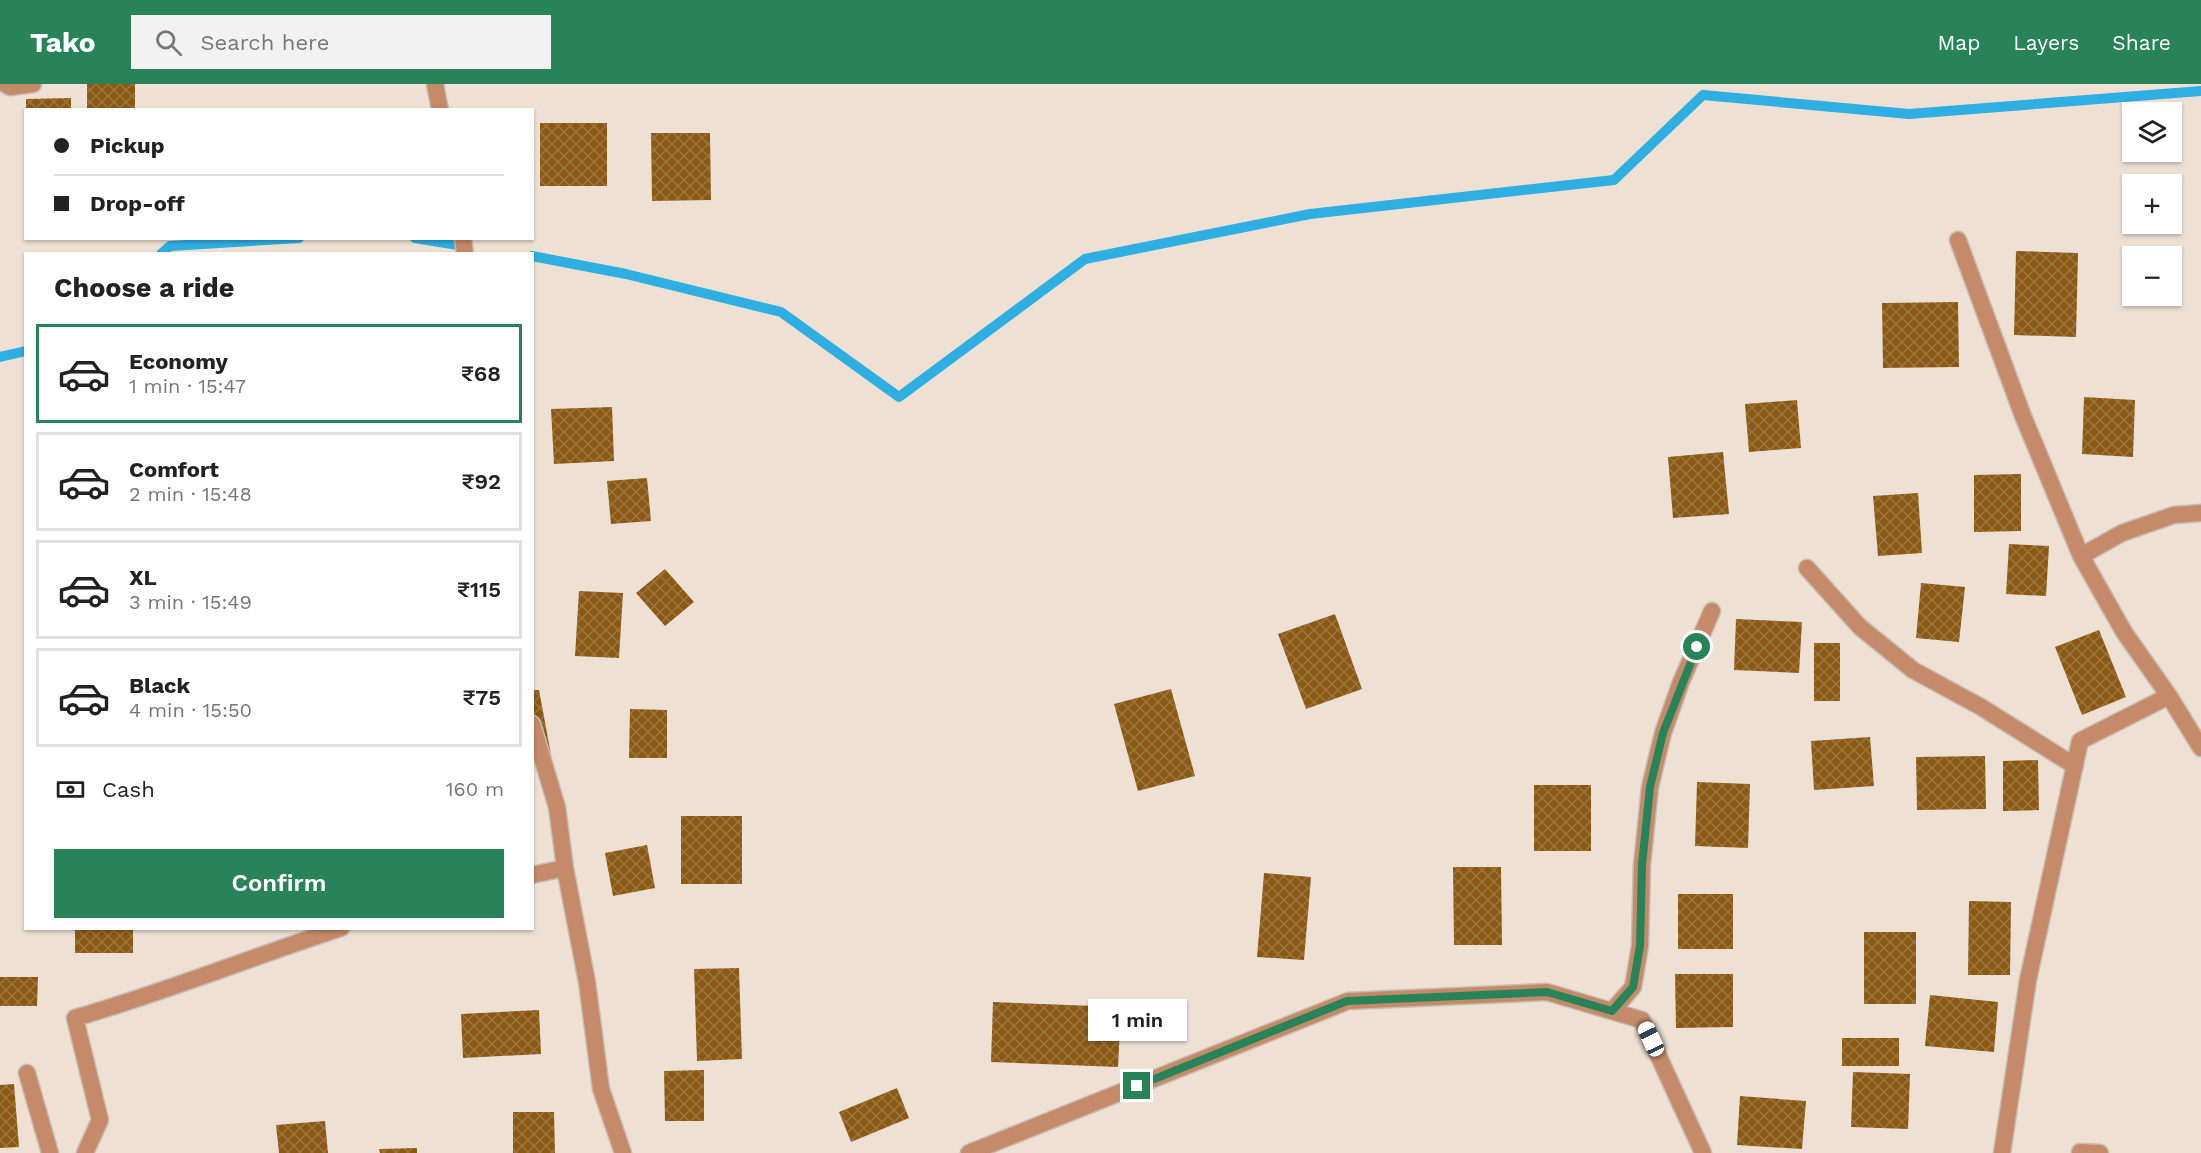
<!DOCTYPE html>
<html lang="en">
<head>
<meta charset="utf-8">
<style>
	body { margin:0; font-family:"Work Sans",sans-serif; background:#f2f2f2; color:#222; height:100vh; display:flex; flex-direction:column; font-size:22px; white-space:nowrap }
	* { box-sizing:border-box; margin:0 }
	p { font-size:20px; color:#767676 }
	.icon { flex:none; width:33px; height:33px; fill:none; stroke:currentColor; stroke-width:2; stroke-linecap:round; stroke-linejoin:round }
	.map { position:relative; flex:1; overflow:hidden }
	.panel { position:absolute; left:24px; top:168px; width:510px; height:678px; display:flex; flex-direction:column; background:#fff; border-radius:0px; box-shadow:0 2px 4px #0004 }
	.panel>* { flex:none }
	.hud { position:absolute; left:24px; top:24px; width:510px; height:132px; border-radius:0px; box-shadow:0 2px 4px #0004; display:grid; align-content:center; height:132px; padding:0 30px; background:#fff }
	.fabs { position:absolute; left:2122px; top:18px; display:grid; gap:12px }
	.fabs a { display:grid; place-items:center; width:60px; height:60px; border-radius:0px; background:#fff; box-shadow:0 2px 4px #0004; font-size:30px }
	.end { position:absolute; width:27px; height:27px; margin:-14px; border:8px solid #288359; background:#fff; box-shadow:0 0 0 3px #fff }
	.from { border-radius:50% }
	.bubble { position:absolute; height:42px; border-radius:0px; background:#fff; box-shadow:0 2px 4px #0004; font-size:20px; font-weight:600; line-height:42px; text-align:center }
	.car { position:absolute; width:18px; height:36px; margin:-18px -9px; border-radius:8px; box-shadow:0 0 4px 2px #0007; background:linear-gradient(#fff 24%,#345 0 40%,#fff 0 76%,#345 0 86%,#fff 0) }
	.hud b { display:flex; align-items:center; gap:21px; height:57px; font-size:22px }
	.hud b+b { border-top:2px solid #e0e0e0 }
	.hud i { width:15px; height:15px; background:#222 }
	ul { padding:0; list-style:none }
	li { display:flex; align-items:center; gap:18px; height:99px; margin:0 12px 9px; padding:0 18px; border:3px solid #e0e0e0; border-radius:0px }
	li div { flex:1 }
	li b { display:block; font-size:22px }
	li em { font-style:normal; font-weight:600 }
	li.on { border-color:#288359 }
	li>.icon { width:54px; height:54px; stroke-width:1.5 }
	h2 { padding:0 30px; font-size:27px; line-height:72px }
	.pay { display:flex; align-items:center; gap:15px; height:66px; padding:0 30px; font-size:22px }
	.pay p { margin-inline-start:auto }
	.action { display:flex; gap:12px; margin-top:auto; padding:12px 30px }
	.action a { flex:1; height:69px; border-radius:0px; background:#288359; color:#fff; font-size:24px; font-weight:600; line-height:69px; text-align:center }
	header { display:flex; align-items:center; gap:36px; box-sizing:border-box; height:84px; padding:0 30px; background:#288359; color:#fff }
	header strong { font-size:28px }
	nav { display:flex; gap:33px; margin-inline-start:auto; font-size:21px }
	.search { width:420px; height:54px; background:#f2f2f2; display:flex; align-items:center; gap:15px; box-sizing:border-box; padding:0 21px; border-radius:0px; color:#767676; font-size:22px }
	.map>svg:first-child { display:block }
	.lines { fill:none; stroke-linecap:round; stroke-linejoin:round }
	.stream { stroke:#2eaee1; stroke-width:10 }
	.building { fill:url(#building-cross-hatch) }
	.minor-casing { stroke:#c8bcb1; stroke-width:19 }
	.minor { stroke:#c58a69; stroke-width:16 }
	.route { stroke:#288359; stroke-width:8 }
</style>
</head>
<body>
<header>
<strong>Tako</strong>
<div class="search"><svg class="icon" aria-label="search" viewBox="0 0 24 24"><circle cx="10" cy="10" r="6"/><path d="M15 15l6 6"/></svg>Search here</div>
<nav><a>Map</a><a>Layers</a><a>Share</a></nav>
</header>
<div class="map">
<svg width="2201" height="1069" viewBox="0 0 2201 1069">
	<defs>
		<pattern id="building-cross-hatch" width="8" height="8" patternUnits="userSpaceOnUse" patternTransform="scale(1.5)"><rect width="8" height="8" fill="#8c5913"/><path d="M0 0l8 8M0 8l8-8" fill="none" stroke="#9a7644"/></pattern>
	</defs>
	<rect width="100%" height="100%" fill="#eee1d4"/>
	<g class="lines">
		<!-- stream -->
		<path class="stream" d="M415,154L458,161
			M161,170L170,162L299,154
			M532,172L626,190L781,228L899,313L1085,175L1310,130L1614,96L1703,11L1909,30L2201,7
			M0,273L26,267"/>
	</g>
	<!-- building -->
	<path class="building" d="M87,0H135V26H87Z
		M71,14V26H26V15Z
		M540,39H607V102H540Z
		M651,49H710L711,116L652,117Z
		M2016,167L2078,169L2076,253L2014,251Z
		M1958,218L1959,283L1883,284L1882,219Z
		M2084,313L2135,316L2133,373L2082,370Z
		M1797,316L1801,364L1749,368L1745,320Z
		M612,323L614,377L554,380L551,325Z
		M1723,368L1729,430L1673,434L1668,373Z
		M2021,390V447L1974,448V391Z
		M647,394L651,437L611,440L607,397Z
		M1918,409L1922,469L1878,472L1873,412Z
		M2009,460L2049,462L2046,512L2006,510Z
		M665,485L694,518L665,542L636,509Z
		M1921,499L1965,503L1959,558L1916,554Z
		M579,507L623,509L619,574L575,572Z
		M1335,530L1362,605L1306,625L1278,550Z
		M1736,535L1802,538L1799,589L1734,586Z
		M2099,546L2126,613L2082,631L2055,563Z
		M1814,559H1840V617H1814Z
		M1171,605L1195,692L1138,707L1114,620Z
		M532,606H539L552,676H532Z
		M630,625L667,626V674H629Z
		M1870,653L1874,702L1814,706L1811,657Z
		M1985,672L1986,725L1917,726L1916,673Z
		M2038,676L2039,726L2003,727V677Z
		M1697,698L1750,700L1748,764L1695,762Z
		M1534,701H1591V767H1534Z
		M681,732H742V800H681Z
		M647,761L655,804L613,812L605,769Z
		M1453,783H1501L1502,861H1454Z
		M1264,789L1311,793L1304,876L1257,873Z
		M1678,810H1733V865H1678Z
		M1969,817L2011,818L2010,891H1968Z
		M75,844H133V869H75Z
		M1864,848H1916V920H1864Z
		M739,884L742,975L697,977L694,885Z
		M1675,890H1733V943L1676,944Z
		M0,893H38L37,922H0Z
		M1930,911L1998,918L1994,968L1925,962Z
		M993,918L1121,923L1118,983L991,978Z
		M539,926L541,970L463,974L461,930Z
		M1842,954H1899V982H1842Z
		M704,986V1037H665L664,987Z
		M1853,988L1910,990L1908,1045L1851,1043Z
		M14,1000L19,1063L0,1064V1001Z
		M897,1004L909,1034L851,1058L839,1028Z
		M1740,1012L1806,1017L1802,1065L1737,1061Z
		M513,1028H554L555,1069H513Z
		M325,1037L328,1069H279L276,1041Z
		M417,1064V1069H380L379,1065Z"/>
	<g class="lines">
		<defs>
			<path id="minor" d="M5,0L10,3L33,0
				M435,0L440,26
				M463,154L465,170
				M1958,156L2023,332L2081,472
				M1807,484L1860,543L1913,586L1981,623L2075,682
				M2169,612L2201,664
				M532,640L557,723L565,784
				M532,791L565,784L587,898L601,1005L623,1069
				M1612,927L1633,903L1640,862L1642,781L1650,703L1663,649L1681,598L1712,527
				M27,989L50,1069
				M2080,1068L2100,1069
				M85,1069L100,1036L75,934C165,908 252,873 341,844
				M969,1069L1348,917L1547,908L1642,936L1703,1069
				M2002,1069L2028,896L2080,657L2169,612L2124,548L2081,472L2122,449L2174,431L2201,429"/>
		</defs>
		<!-- minor casing -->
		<use href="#minor" class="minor-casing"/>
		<!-- minor -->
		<use href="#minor" class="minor"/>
	</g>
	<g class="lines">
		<!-- route -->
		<path class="route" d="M1137,1002L1347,917L1547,908L1612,927L1633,903L1640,862L1642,781L1650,703L1663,649L1697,563"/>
	</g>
</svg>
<div class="fabs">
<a><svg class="icon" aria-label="layers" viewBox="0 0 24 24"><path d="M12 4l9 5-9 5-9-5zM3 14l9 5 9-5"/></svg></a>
<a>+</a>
<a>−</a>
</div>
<i class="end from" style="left:1697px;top:563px"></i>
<i class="end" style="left:1137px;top:1002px"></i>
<div class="bubble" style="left:1088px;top:915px;width:99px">1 min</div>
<i class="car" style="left:1651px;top:955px;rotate:335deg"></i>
<div class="hud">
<b><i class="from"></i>Pickup</b>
<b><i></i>Drop-off</b>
</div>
<section class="panel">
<h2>Choose a ride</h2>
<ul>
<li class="on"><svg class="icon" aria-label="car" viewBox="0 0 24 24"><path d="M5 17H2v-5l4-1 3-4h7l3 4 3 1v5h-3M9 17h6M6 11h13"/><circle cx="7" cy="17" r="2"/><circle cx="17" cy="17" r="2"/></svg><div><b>Economy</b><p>1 min · 15:47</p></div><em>₹68</em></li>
<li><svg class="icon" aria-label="car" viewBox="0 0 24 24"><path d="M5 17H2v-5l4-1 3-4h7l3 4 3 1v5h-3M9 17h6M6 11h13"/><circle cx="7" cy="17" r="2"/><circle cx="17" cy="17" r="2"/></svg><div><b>Comfort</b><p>2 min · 15:48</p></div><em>₹92</em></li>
<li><svg class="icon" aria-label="car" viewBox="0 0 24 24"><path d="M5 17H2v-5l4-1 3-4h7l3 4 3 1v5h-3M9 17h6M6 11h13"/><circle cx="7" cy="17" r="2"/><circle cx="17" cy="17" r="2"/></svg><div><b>XL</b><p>3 min · 15:49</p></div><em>₹115</em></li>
<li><svg class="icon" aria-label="car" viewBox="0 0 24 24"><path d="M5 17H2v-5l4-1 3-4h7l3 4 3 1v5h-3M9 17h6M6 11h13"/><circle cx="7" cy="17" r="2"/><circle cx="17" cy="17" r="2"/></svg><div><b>Black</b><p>4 min · 15:50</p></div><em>₹75</em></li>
</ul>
<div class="pay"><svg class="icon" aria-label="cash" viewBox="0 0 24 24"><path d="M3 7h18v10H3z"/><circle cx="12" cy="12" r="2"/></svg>Cash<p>160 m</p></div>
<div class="action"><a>Confirm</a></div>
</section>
</div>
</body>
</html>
